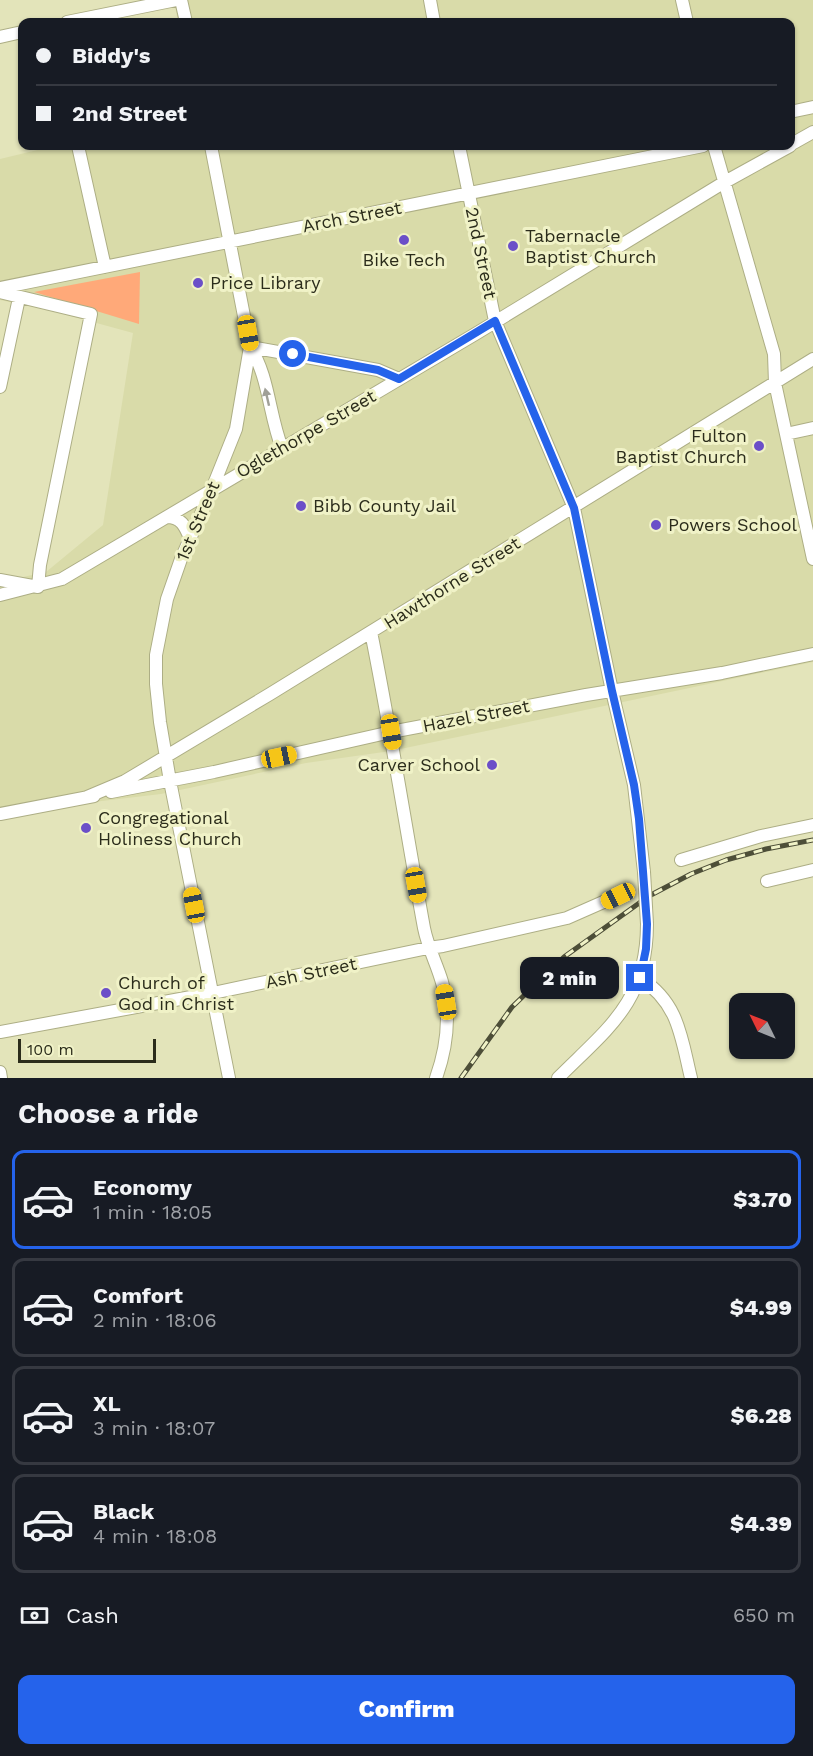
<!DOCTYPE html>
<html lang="en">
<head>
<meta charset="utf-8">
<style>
	body { margin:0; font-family:"Work Sans",sans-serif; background:#20242c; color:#f1f3f6; height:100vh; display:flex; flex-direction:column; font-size:22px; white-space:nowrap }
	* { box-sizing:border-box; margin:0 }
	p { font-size:20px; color:#9ea1a6 }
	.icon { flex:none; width:33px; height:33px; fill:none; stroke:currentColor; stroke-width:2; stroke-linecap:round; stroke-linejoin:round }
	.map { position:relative; height:1078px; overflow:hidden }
	.drawer { display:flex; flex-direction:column; background:#171b24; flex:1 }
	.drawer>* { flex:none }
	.banner { position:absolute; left:18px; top:18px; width:777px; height:132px; border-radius:12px; box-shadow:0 2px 4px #0004; display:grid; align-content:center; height:132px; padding:0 18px; background:#171b24 }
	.needle { width:39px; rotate:313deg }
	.buttons { position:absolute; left:729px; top:993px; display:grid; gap:12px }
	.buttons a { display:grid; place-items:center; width:66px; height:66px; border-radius:12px; background:#171b24; box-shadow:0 2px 4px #0004; font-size:30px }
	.scale { position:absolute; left:18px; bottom:15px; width:138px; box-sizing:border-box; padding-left:6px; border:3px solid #2b2c1b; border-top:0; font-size:16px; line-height:21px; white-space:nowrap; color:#2b2c1b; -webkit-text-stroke:4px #f0f2c7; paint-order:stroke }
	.end { position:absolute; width:27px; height:27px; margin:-14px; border:8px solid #2563eb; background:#fff; box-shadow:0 0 0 3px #fff }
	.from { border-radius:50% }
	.bubble { position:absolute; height:42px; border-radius:12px; background:#171b24; box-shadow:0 2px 4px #0004; font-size:20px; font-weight:800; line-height:42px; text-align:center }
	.car { position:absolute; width:18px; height:36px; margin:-18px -9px; border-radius:8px; box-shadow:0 0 4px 2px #0007; background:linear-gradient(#f5c518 24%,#345 0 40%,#f5c518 0 76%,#345 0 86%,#f5c518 0) }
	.banner b { display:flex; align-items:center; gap:21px; height:57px; font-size:22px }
	.banner b+b { border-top:2px solid #363941 }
	.banner i { width:15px; height:15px; background:#f1f3f6 }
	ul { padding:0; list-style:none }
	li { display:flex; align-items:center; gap:18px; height:99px; margin:0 12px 9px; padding:0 6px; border:3px solid #363941; border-radius:12px }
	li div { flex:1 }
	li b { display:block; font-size:22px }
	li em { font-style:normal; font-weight:800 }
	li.current { border-color:#2563eb }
	li>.icon { width:54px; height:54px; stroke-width:1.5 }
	h2 { padding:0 18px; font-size:27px; line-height:72px }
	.pay { display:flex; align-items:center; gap:15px; height:66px; padding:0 18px; font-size:22px }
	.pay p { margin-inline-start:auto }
	.primary-button { display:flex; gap:12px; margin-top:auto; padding:12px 18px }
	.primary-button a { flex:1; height:69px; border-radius:12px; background:#2563eb; color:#fff; font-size:24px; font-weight:800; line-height:69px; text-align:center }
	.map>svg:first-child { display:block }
	.built { fill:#d9dba9 }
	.green { fill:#ffa979 }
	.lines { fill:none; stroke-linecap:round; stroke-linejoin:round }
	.minor-casing { stroke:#adae85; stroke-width:14 }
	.minor { stroke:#fff; stroke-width:12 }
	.rail-casing { stroke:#4d4e38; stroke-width:5 }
	.rail { stroke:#f0f2c7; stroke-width:3; stroke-dasharray:9; stroke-linecap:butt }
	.minor-bridge-casing { stroke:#adae85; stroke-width:14; stroke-linecap:butt }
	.minor-bridge { stroke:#fff; stroke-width:12 }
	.oneway { fill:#a0a098 }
	.route { stroke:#2563eb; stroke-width:8 }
	.poi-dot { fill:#6b4fc8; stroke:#f0f2c7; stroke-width:2 }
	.labels { text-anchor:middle; stroke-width:6; stroke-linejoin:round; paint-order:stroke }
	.street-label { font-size:18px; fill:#2b2c1b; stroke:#f0f2c7 }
	.poi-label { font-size:18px; fill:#2b2c1b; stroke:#f0f2c7; text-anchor:start }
</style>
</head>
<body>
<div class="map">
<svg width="813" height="1078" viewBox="0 0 813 1078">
	<rect width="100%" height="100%" fill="#e3e4ba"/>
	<!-- built -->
	<path class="built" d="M174,0H813V662L391,751L306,763L161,794L0,813V582L46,572L103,525L133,333L49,310L0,300V159L54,146H790V22H178Z"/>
	<!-- green -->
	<path class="green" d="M140,272L139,324L34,292Z"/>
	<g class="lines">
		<defs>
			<path id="minor" d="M181,0L186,22
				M430,0L434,22
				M682,0L687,22
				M67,22L176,0
				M0,37L22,32
				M790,112L813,107
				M790,145L813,132
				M78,146L105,267
				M211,146L250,347L236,429L212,489L181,559L167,599L156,655V684L160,722L170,781L229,1078
				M459,146L495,321L574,508L612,691L634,785L644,872
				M714,146L774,354L775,383L813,559
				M0,288L703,146
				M0,292L91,314L40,565L38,587L0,580
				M250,347L378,370L399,379
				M250,347C269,376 269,415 282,448
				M0,387L19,298
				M786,434L813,428
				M167,517C181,517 185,526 190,538
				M0,595L62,579L477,333L723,183L790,146
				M371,632C391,731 406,830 424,928C429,954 444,976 446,1002C449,1028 445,1053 436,1078
				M111,792L214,772L391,732L586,695L722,673L813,654
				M87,797L125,781L270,694L813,359
				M0,814L94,796
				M681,860L761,836L813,825
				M767,881L813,870
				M640,978C679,1003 681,1037 691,1078
				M0,1032L213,993L428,948L443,946L567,918L617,896
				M0,1072L1,1078
				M558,1078C609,1027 647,1002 647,924"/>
		</defs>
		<!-- minor casing -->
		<use href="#minor" class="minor-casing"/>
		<!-- minor -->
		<use href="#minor" class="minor"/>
		<defs>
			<path id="rail" d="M461,1078L512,1007L564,957L649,896L691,874L726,860L766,849L813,840"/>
		</defs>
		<!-- rail casing -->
		<use href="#rail" class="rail-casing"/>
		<!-- rail -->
		<use href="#rail" class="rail"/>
		<defs>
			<path id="minor-bridge" d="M644,872L647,924"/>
		</defs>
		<!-- minor-bridge casing -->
		<use href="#minor-bridge" class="minor-bridge-casing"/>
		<!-- minor-bridge -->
		<use href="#minor-bridge" class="minor-bridge"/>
	</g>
	<!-- one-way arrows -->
	<defs><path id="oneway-solid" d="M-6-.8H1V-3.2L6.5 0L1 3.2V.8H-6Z" transform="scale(1.5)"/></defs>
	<use class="oneway" href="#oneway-solid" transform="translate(267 397) rotate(-103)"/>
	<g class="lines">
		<!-- route -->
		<path class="route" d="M293,354L378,370L399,379L495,321L574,508L612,691L634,785L639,819L647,924L646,949L640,978"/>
	</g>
	<!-- markers -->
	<g class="poi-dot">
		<circle cx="404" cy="240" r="6"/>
		<circle cx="513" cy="246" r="6"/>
		<circle cx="198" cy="283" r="6"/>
		<circle cx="759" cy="446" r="6"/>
		<circle cx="301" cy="506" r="6"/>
		<circle cx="656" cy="525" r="6"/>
		<circle cx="492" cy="765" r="6"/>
		<circle cx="86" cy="828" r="6"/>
		<circle cx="106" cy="993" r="6"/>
	</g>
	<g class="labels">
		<!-- street labels -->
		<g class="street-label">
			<text transform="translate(352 217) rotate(-11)" y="6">Arch Street</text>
			<text transform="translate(481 253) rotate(78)" y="6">2nd Street</text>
			<text transform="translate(306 434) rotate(-30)" y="6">Oglethorpe Street</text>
			<text transform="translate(198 521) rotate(-67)" y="6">1st Street</text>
			<text transform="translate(452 583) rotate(-32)" y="6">Hawthorne Street</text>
			<text transform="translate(476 716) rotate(-11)" y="6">Hazel Street</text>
			<text transform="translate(311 973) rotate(-12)" y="6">Ash Street</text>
		</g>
		<!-- poi labels -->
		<g class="poi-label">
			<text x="525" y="242">Tabernacle<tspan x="525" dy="21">Baptist Church</tspan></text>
			<text x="404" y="266" text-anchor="middle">Bike Tech</text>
			<text x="210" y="289">Price Library</text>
			<text x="747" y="442" text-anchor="end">Fulton<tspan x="747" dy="21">Baptist Church</tspan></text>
			<text x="313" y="512">Bibb County Jail</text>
			<text x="668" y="531">Powers School</text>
			<text x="480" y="771" text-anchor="end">Carver School</text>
			<text x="98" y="824">Congregational<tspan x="98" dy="21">Holiness Church</tspan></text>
			<text x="118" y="989">Church of<tspan x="118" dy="21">God in Christ</tspan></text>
		</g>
	</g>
</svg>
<div class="buttons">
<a><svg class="needle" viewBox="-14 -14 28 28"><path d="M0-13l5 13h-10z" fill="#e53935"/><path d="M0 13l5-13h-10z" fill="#9ea1a6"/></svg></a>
</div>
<div class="scale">100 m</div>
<i class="end from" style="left:293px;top:354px"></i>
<i class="end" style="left:640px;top:978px"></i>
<div class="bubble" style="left:520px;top:957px;width:99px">2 min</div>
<i class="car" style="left:248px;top:333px;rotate:170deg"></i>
<i class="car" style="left:391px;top:732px;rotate:171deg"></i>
<i class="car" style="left:279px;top:757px;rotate:78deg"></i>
<i class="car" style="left:416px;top:885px;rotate:170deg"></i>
<i class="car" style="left:618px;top:896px;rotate:244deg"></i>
<i class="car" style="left:194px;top:905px;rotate:349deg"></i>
<i class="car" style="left:446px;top:1002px;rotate:351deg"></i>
<div class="banner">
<b><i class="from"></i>Biddy's</b>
<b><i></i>2nd Street</b>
</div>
</div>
<section class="drawer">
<h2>Choose a ride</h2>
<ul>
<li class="current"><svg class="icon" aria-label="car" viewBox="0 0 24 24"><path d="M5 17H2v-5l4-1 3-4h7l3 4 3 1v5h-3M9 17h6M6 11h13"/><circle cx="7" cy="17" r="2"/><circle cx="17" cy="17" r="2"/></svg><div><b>Economy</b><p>1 min · 18:05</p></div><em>$3.70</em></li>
<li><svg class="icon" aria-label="car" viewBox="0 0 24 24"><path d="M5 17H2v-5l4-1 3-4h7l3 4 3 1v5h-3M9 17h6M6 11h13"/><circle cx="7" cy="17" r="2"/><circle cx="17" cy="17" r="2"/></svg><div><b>Comfort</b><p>2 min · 18:06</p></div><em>$4.99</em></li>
<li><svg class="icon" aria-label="car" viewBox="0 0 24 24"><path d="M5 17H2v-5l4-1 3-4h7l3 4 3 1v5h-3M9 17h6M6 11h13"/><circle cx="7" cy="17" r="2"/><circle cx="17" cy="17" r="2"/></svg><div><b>XL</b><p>3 min · 18:07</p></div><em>$6.28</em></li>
<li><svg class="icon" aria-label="car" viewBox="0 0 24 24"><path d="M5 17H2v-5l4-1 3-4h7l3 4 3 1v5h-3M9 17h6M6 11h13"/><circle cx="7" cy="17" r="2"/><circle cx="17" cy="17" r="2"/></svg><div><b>Black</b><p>4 min · 18:08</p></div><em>$4.39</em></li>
</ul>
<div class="pay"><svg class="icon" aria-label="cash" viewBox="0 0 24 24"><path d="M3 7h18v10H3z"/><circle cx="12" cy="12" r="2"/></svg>Cash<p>650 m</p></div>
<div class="primary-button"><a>Confirm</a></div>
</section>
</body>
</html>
